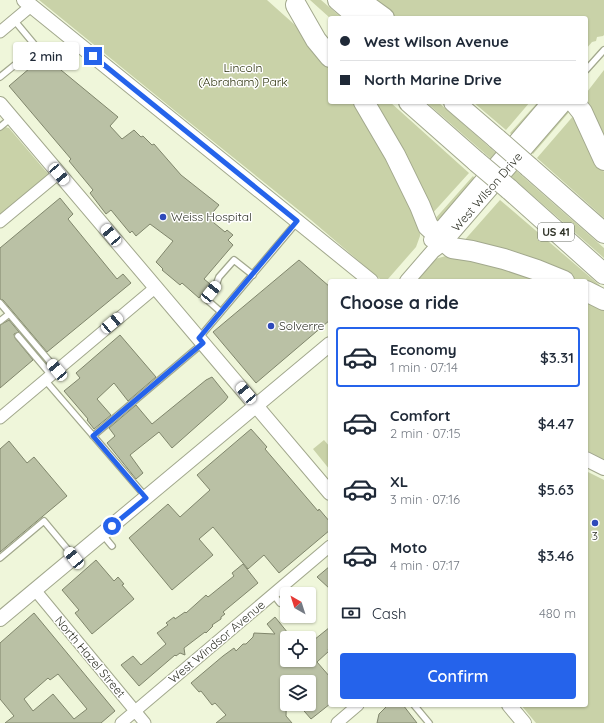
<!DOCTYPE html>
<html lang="en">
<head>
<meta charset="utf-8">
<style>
	body { margin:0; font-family:Quicksand,sans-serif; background:#f2f2f3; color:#1f2937; height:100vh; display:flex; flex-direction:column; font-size:15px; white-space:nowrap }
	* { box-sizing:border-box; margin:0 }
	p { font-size:13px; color:#747a83 }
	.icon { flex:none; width:22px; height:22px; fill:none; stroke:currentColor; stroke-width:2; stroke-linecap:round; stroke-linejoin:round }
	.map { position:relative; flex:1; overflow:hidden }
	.details { position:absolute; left:328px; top:279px; width:260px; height:428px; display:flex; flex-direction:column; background:#fff; border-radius:4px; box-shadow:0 1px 3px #0004 }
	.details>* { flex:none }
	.hud { position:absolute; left:328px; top:16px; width:260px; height:88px; border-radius:4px; box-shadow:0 1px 3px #0004; display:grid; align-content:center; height:88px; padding:0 12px; background:#fff }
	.needle { width:26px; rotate:321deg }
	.buttons { position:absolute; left:280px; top:587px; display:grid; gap:8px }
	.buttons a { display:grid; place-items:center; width:36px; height:36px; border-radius:4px; background:#fff; box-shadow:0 1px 3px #0004; font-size:20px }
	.end { position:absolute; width:18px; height:18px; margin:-9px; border:5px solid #2563eb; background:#fff; box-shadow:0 0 0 2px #fff }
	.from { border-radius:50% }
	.bubble { position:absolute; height:28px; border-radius:4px; background:#fff; box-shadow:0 1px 3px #0004; font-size:13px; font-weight:600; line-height:28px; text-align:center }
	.car { position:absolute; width:12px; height:24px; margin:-12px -6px; border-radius:5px; box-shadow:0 0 3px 1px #0007; background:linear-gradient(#fff 24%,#345 0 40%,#fff 0 76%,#345 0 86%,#fff 0) }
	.hud b { display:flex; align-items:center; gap:14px; height:38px; font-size:15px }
	.hud b+b { border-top:1px solid #e0e1e3 }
	.hud i { width:10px; height:10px; background:#1f2937 }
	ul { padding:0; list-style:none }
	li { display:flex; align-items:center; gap:12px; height:60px; margin:0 8px 6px; padding:0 4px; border:2px solid transparent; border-radius:4px }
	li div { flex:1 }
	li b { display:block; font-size:15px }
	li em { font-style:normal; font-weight:600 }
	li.active { border-color:#2563eb }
	li>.icon { width:36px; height:36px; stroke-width:1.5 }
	h2 { padding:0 12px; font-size:18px; line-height:48px }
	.pay { display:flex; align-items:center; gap:10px; height:44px; padding:0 12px; font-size:15px }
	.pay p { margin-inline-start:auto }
	.action { display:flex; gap:8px; margin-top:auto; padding:8px 12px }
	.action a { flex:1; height:46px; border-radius:4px; background:#2563eb; color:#fff; font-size:16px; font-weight:600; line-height:46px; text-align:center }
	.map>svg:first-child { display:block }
	.green { fill:#c9d2a8 }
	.building { fill:#bac1a5; stroke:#80866c; fill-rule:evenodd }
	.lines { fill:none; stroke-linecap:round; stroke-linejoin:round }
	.service-casing { stroke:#a2a88d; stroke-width:8 }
	.minor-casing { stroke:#a2a88d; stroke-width:13 }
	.tertiary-casing { stroke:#a2a88d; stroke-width:16 }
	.motorway-casing { stroke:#a2a88d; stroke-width:22 }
	.service { stroke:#fff; stroke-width:5.5 }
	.minor { stroke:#fff; stroke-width:11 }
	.tertiary { stroke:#fff; stroke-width:14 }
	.motorway { stroke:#fff; stroke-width:20 }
	.motorway-bridge-casing { stroke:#a2a88d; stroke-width:22; stroke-linecap:butt }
	.motorway-bridge { stroke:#fff; stroke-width:20 }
	.route { stroke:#2563eb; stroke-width:5 }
	.poi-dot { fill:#2f4aba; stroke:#fff; stroke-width:1.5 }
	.labels { text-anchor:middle; stroke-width:3; stroke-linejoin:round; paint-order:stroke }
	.shield { fill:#fff; stroke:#6d7068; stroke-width:1 }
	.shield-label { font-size:11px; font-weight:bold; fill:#2f3227 }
	.park-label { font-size:12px; fill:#2b310c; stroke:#fff }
	.street-label { font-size:12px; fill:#2f3227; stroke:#fff }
	.poi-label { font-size:12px; fill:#2f3227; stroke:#fff; text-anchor:start }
</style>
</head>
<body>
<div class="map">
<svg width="604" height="723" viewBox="0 0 604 723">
	<rect width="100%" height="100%" fill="#eff6da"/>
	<!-- green -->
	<path class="green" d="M39,0H267L295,25L330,66V102H356L366,117L420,227V236L416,247L388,279H380L311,220L174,110Z
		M310,0H321L342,18H330Z
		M365,0H604V35L603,36L597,37L596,41L592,42L586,49V18H392Z
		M604,70V149L586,102L587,92Z
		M368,102H390L469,173L430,216Z
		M426,102H438L604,248V258Z
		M473,102H530L506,130Z
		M538,102H542L513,136L510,133Z
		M567,111H570L533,154L530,151Z
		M575,114L604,172V218L537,158Z
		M5,127L9,128L49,175L0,215V130Z
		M473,176L475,179L439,220H434Z
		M500,200L604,289V296L586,286V281H575L558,273L462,243Z
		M453,254L549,281H416L435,259Z
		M586,297L604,306V459L586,450Z
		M324,440L330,447V470L313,449Z
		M586,471L604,480V723H536L521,705H586Z"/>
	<!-- building -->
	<path class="building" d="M44,56L118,117L110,126L122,139L134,130L141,137L143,136L152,145L154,144L181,175L219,205L208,218L225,232L227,230L233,235L228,240L233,245L204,279L210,284L199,298L182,283L180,285L162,270L163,269L156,262L173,241L150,224L136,236L132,231L130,233L111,210L106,214L90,193L93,190L69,161L71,159L9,86Z
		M60,198L73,214L68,219L117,279L123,274L131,283L47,352L3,300L0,299V248Z
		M299,260L330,287V320L256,383L213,332Z
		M9,320L19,332L14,334L15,338L33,360L0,388V325Z
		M120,335L156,377L128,401L114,383L97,399L111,415L94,429L87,420L88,419L64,391L80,378L76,373Z
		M212,377L228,397L225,401L172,448L159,432L130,455L143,473L136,479L107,443L115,436L109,428L136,405L152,424L206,380Z
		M251,429L267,447L265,449L318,511L319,509L330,522V530L279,573L264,555L248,569L213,527L199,539L213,555L172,590L129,538L168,504L180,517L210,490L197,475Z
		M9,441L27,463L34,457L67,496L0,552V449Z
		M96,560L114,581L118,577L124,584L122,585L134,599L92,634L75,613L79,610L62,590Z
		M243,564L258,583L223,612L225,614L221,617V619L212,625L213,626L206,633L205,632L184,648L185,655L180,653L176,656L175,655L139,686L121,665L133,656L141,665L166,644L157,633L168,625L166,623L174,617L175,619L185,612L186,613L206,595L208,597L234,576L232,573Z
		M330,566V589L317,577Z
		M34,613L115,711L101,723H5L14,716L0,699V643ZM58,674L87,709L74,719L53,694L33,711L24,699L48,678L50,680Z
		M275,617L292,638H287V660H309V644L330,627V647L328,649L329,651L317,662L330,677V704L311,719L298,704H309V682H287L286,716L292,723H216L226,715L215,703L212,705L201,691L199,692L191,683L223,656L234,648L236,651L243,644H246L253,637L254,633L275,634L267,624Z
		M388,705H403L417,723H377L379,714Z"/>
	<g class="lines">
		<defs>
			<path id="service" d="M586,70L604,50
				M0,77L32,51L34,44L14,20
				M0,127L11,118
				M0,303L57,370
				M221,312L205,298L216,285L219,277L234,260L253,275
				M0,321L9,314
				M18,336L51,375
				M199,338L297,222
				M45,380L146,497
				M93,436L203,343
				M102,534L112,546
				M0,558L44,521L74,557
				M273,594L280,603
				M414,705L429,723"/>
			<path id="minor" d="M0,32L31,6
				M0,222L59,173
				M0,418L156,287
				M35,590L145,723
				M121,723L330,546
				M337,723L358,705"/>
			<path id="tertiary" d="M24,0L371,281
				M0,104L330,493
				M431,240L549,102
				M407,281L433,251L445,242L566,102
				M586,459L604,468
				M0,619L330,344
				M509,705L524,723"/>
			<path id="motorway" d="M338,0L359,18
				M359,0L384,18
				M296,5L316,40L330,57
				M364,102L395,155L420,206L428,226L445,242L452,248L472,251L504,259L537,270L564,281
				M409,102L477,162
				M454,102L497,139
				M574,102L582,112L604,160
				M529,167L604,233
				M509,189L604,274
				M586,291L604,300"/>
		</defs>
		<!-- service casing -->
		<use href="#service" class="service-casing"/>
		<!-- minor casing -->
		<use href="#minor" class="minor-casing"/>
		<!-- tertiary casing -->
		<use href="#tertiary" class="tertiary-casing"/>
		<!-- motorway casing -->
		<use href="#motorway" class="motorway-casing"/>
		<!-- service -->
		<use href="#service" class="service"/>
		<!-- minor -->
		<use href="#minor" class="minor"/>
		<!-- tertiary -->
		<use href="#tertiary" class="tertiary"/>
		<!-- motorway -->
		<use href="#motorway" class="motorway"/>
		<defs>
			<path id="motorway-bridge" d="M497,139L529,167
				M477,162L509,189"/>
		</defs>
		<!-- motorway-bridge casing -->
		<use href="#motorway-bridge" class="motorway-bridge-casing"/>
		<!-- motorway-bridge -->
		<use href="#motorway-bridge" class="motorway-bridge"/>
	</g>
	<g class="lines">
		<!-- route -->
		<path class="route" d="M93,56L297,221L199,338L203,343L93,436L146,498L112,526"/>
	</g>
	<!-- markers -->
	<g class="poi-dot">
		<circle cx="163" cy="217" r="4"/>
		<circle cx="271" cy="326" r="4"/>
		<circle cx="595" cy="523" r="4"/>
	</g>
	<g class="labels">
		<!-- shield labels -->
		<rect class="shield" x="538" y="223" width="36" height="18" rx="3"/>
		<g class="shield-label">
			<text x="556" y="236">US 41</text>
		</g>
		<!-- park labels -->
		<g class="park-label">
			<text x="243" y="72">Lincoln<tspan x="243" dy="14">(Abraham) Park</tspan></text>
		</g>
		<!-- street labels -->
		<g class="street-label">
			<text transform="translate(487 192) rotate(-49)" y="4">West Wilson Drive</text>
			<text transform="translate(217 642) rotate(-40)" y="4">West Windsor Avenue</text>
			<text transform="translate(90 657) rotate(50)" y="4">North Hazel Street</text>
		</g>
		<!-- poi labels -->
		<g class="poi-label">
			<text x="171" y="221">Weiss Hospital</text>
			<text x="279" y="330">Solverre</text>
			<text x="595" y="540" text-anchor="middle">3</text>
		</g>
	</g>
</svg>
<div class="buttons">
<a><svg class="needle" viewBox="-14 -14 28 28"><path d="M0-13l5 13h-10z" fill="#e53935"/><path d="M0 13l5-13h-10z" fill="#747a83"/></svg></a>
<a><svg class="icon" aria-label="locate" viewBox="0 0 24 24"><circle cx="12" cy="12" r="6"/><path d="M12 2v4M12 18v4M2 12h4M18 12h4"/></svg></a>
<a><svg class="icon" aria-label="layers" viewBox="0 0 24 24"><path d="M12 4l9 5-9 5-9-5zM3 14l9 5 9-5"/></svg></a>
</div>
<i class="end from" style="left:112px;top:526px"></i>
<i class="end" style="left:93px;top:56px"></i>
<div class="bubble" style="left:13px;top:42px;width:66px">2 min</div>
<i class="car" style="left:59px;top:174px;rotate:140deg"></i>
<i class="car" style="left:111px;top:235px;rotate:320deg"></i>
<i class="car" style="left:211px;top:292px;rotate:39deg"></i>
<i class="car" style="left:112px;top:323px;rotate:50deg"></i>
<i class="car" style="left:57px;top:370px;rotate:320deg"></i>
<i class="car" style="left:246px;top:393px;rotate:320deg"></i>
<i class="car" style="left:74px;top:558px;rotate:321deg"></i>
<div class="hud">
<b><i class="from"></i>West Wilson Avenue</b>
<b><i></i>North Marine Drive</b>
</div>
<section class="details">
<h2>Choose a ride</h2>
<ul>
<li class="active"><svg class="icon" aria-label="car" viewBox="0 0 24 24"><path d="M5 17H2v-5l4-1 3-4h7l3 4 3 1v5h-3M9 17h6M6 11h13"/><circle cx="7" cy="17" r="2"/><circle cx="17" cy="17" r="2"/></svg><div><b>Economy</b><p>1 min · 07:14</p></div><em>$3.31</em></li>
<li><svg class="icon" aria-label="car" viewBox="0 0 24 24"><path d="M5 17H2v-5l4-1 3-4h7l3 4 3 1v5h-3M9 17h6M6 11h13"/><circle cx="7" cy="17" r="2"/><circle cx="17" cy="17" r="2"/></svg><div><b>Comfort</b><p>2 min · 07:15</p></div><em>$4.47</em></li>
<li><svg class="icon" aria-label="car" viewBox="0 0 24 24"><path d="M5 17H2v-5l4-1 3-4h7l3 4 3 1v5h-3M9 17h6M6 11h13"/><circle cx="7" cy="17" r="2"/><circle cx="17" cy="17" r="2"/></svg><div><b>XL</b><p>3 min · 07:16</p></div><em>$5.63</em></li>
<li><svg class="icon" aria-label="car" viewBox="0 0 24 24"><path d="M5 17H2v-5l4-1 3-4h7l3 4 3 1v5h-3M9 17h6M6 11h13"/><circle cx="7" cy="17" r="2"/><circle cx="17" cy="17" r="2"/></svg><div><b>Moto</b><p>4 min · 07:17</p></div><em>$3.46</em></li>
</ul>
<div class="pay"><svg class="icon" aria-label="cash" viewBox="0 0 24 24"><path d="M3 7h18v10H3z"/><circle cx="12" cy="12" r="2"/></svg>Cash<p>480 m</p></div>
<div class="action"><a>Confirm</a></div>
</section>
</div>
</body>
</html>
